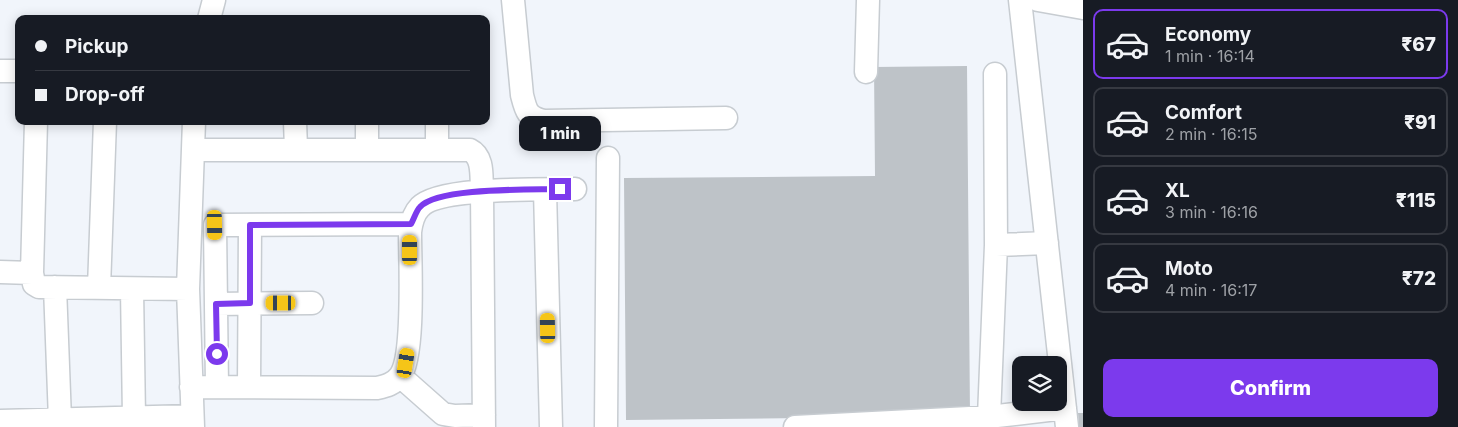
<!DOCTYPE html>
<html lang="en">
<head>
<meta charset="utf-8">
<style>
	body { margin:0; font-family:Inter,sans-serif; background:#242831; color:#f1f3f6; height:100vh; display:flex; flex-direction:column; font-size:19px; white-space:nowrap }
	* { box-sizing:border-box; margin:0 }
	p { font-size:16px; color:#9ea1a6 }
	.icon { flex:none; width:28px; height:28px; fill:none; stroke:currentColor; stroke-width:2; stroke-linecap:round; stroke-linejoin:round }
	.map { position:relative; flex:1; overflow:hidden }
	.drawer { display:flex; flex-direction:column; background:#171b24; width:375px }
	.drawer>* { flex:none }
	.banner { position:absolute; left:15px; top:15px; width:475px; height:110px; border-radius:10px; box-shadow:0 2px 12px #0003; display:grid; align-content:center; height:110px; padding:0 20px; background:#171b24 }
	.buttons { position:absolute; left:1012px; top:356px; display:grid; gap:10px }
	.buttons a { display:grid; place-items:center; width:55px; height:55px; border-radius:10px; background:#171b24; box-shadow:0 2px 12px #0003; font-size:25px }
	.end { position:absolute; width:22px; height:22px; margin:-11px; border:6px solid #7c3aed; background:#fff; box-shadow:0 0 0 2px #fff }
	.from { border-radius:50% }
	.bubble { position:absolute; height:35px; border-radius:10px; background:#171b24; box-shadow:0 2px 12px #0003; font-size:16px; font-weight:800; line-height:35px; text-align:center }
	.car { position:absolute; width:15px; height:30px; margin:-15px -8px; border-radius:6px; box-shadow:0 0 4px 1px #0007; background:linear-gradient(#f5c518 24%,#345 0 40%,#f5c518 0 76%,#345 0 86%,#f5c518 0) }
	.banner b { display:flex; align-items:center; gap:18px; height:48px; font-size:19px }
	.banner b+b { border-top:1px solid #363941 }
	.banner i { width:12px; height:12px; background:#f1f3f6 }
	ul { padding:9px 0 0; list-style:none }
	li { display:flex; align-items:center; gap:15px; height:70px; margin:0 10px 8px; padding:0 10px; border:2px solid #363941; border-radius:10px }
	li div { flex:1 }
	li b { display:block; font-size:19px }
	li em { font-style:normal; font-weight:800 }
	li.selected { border-color:#7c3aed }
	li>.icon { width:45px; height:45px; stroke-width:1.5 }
	.action { display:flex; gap:10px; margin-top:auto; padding:10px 20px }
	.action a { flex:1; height:58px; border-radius:10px; background:#7c3aed; color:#fff; font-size:20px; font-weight:800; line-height:58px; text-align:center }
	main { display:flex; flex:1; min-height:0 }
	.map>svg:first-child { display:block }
	.building { fill:#bec3c8 }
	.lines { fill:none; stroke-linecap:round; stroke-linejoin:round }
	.minor-casing { stroke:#c7ccd1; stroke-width:25 }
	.minor { stroke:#fff; stroke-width:22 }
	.route { stroke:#7c3aed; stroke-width:6 }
</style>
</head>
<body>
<main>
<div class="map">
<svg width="1083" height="427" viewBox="0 0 1083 427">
	<rect width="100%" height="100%" fill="#f1f5fb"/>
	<!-- building -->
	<path class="building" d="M967,66L970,416L626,420L624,178L875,176L874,67Z
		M1078,413H1083V427H1079Z"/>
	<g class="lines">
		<defs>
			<path id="minor" d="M513,0L522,95C526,111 527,117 544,121L726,118
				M1020,0L1067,427
				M1038,0L1083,8
				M209,19L214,0
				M0,71H19
				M866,72L868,0
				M36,121L32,273L34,284L39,287L188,289
				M295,121L296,149
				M367,121V149
				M437,121V150
				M193,150H470C484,157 481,177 482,191L484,427
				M545,190L551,427
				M996,245L1047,243
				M0,272L32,273
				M55,287L60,420
				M99,288L105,121
				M132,289L134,418
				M216,304L312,303
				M400,376L443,414L455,416L484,415
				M191,387L377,388C386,386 394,384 400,376C415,356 410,261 410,232C411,224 414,213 420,207C439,186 545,190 575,189
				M217,387L215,225L411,224
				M249,387L250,225
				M989,417L996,245L995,74
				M0,421L192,416
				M193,427L188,289L194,121
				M606,427L608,158
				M795,427L989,417L1065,408"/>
		</defs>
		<!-- minor casing -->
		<use href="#minor" class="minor-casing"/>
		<!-- minor -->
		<use href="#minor" class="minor"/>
	</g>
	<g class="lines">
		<!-- route -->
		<path class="route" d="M217,354L216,304L250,303V225L411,224C414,219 416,211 420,207C438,187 532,190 560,189"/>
	</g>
</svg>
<div class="buttons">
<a><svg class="icon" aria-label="layers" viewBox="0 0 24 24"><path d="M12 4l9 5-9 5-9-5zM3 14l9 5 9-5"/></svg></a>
</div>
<i class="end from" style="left:217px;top:354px"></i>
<i class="end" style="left:560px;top:189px"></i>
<div class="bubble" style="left:519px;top:116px;width:82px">1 min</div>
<i class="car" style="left:215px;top:225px;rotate:179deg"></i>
<i class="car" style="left:410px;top:250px;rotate:0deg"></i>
<i class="car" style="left:281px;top:303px;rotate:270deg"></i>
<i class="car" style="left:548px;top:328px;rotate:359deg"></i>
<i class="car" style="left:406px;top:363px;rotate:9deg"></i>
<div class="banner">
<b><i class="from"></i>Pickup</b>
<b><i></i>Drop-off</b>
</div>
</div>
<section class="drawer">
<ul>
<li class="selected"><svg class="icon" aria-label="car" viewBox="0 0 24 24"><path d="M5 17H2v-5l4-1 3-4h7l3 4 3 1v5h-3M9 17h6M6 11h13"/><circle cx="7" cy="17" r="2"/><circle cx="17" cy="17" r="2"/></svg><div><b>Economy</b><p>1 min · 16:14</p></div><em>₹67</em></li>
<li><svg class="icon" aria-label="car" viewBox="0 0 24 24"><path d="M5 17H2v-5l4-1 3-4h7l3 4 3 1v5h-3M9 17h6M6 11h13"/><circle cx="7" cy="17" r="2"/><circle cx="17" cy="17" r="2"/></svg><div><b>Comfort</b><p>2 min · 16:15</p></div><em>₹91</em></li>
<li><svg class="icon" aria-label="car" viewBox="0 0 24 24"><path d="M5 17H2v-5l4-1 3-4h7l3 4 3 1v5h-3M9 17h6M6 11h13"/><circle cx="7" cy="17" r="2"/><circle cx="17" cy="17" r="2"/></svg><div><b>XL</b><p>3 min · 16:16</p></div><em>₹115</em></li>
<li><svg class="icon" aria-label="car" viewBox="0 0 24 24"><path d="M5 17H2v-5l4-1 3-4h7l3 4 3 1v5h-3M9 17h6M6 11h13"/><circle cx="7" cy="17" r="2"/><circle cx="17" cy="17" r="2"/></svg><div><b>Moto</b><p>4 min · 16:17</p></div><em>₹72</em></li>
</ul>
<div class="action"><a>Confirm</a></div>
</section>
</main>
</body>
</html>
